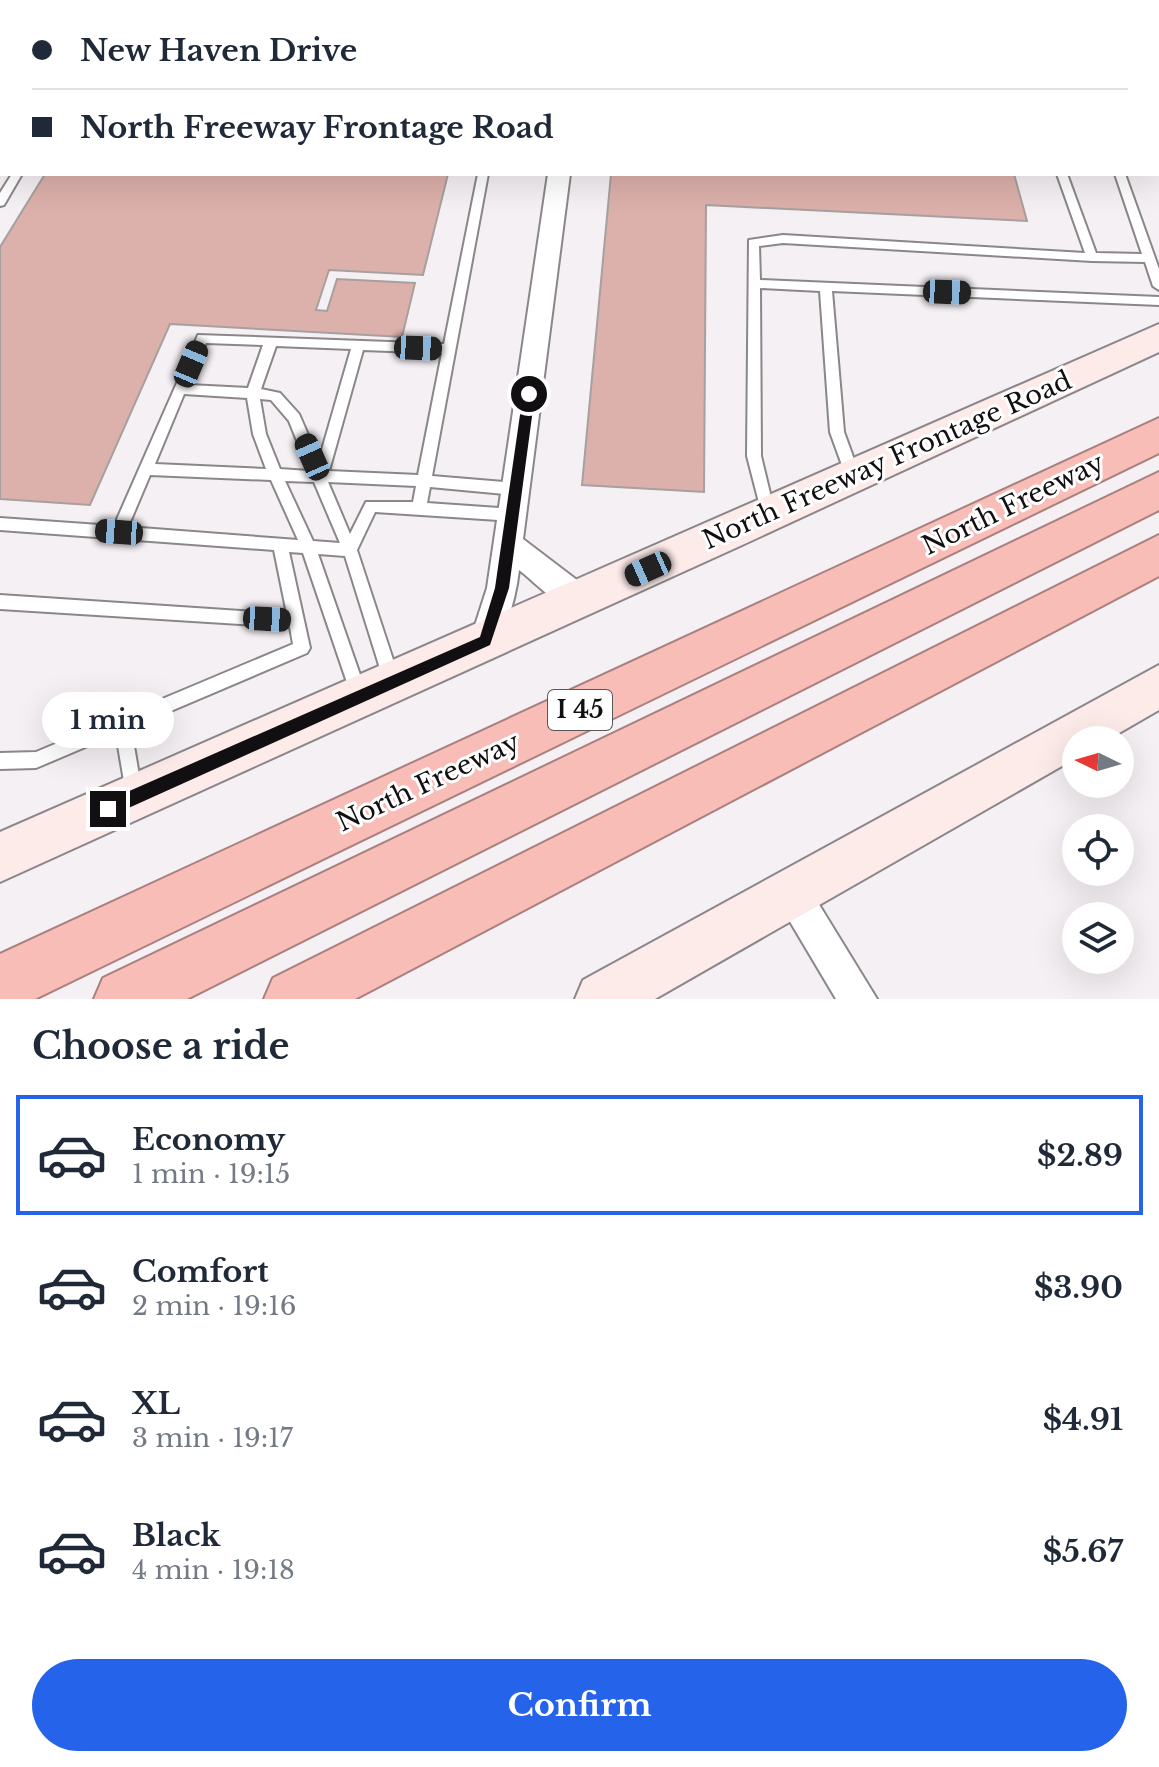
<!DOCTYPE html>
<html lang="en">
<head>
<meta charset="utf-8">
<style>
	body { margin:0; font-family:"Libre Baskerville",serif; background:#f2f2f3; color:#1f2937; height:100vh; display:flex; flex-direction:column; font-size:30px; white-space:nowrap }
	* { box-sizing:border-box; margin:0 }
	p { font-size:26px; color:#747a83 }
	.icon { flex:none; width:44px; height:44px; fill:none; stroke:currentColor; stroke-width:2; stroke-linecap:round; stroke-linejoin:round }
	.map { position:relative; height:999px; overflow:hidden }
	.drawer { display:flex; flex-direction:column; background:#fff; flex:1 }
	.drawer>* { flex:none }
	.banner { position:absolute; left:0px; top:0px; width:1160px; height:176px; box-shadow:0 8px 32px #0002; display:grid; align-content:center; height:176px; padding:0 32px; background:#fff }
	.needle { width:52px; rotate:275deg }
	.fabs { position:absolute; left:1062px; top:726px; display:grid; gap:16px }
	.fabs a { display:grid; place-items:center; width:72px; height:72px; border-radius:50%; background:#fff; box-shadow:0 8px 32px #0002; font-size:40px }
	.end { position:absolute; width:36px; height:36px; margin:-18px; border:10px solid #110f11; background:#fff; box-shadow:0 0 0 4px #fff }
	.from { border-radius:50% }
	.bubble { position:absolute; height:56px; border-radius:28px; background:#fff; box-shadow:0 8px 32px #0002; font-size:26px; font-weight:700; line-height:56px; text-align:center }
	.car { position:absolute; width:24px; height:48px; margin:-24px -12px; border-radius:10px; box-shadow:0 0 6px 2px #0007; background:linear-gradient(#222 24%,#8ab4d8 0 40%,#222 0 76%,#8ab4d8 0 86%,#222 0) }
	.banner b { display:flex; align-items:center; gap:28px; height:76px; font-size:30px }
	.banner b+b { border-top:2px solid #e0e1e3 }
	.banner i { width:20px; height:20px; background:#1f2937 }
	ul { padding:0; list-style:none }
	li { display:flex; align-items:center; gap:24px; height:120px; margin:0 16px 12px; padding:0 16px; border:4px solid transparent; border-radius:0px }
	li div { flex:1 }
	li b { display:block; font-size:30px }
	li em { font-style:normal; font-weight:700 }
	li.active { border-color:#2563eb }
	li>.icon { width:72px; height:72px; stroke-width:1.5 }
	h2 { padding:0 32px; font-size:36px; line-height:96px }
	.primary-button { display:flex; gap:16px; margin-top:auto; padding:16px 32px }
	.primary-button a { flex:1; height:92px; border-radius:48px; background:#2563eb; color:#fff; font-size:32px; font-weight:700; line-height:92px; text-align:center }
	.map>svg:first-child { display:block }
	.building { fill:#dcb0ab; stroke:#a6a09f; stroke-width:2 }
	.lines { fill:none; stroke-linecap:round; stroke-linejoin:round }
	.service-casing { stroke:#8a868a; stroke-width:4 }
	.minor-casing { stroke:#8a868a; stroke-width:4 }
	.tertiary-casing { stroke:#8a868a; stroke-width:4 }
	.secondary-casing { stroke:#8a868a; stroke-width:4 }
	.motorway-casing { stroke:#a8807e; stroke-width:4 }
	.service { fill:#fff; fill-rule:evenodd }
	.minor { fill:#fff; fill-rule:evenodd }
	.tertiary { fill:#fff; fill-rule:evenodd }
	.secondary { fill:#fdebea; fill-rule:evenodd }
	.motorway { fill:#f9bdb8; fill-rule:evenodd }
	.route { fill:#110f11 }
	.labels { text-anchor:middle; stroke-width:6; stroke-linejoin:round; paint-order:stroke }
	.shield { fill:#fff; stroke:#585758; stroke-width:2 }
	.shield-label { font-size:24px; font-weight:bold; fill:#110f11 }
	.street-label { font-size:26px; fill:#110f11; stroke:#fff }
</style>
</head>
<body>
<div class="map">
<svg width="1159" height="999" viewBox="0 0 1159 999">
	<rect width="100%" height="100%" fill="#f5f0f4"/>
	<!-- building -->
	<path class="building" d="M885,0H1079L1080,2H885Z
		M45,174H448L423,275L329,270L316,310L327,311L337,279L415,283L402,337L170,324L90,505L0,499V247Z
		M611,174H1014L1027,221L706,205L704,492L582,485Z"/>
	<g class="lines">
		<defs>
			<path id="service" d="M130,0H141L128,2Z
				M258,0H321L323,2H260Z
				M855,0H865L866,2H856Z
				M1090,0H1100L1101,2H1091Z
				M1158,54H1159V60H1158Z
				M1158,110H1159V118H1158Z
				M12,174H22L4,205L0,206V193Z
				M478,174H488L432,476L516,483L521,485L523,489L521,493L516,495L430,487L427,503L512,509L517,511L519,515L517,519L512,521L375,512L357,550L399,678L397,683L391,685L385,683L383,678L345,556L318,554L367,695L365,700L359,702L353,700L303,553L289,552L310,648L307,653L131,728L142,793L140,799L134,801L128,799L126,793L116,734L36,768L0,769V753L36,752L293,644L290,627L0,609V595L287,614L274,550L0,530V518L114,526L198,335L444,344ZM206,343L263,345L248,388L189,385ZM276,346L351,349L319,460L299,414L280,393L261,389ZM363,350L442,353L418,475L329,471ZM184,394L247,398L253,434L266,469L155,464ZM260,399L271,400L289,421L309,471L280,469L266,434ZM150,475L271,480L298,540L128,527ZM285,481L314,482L340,543L313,541ZM328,482L416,486L413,502H366L350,534Z
				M1057,174H1067L1096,253L1142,254L1115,174H1125L1159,269V290L1153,286L1145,262L1092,261L783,243L759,246L760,280L1159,297V305L832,291L844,432L860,476L858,480H848L846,476L830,432L820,291L760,288L761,456L775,514L773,518H763L747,456L749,240L783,235L1085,253Z"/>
			<path id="minor" d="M574,0H592V2H574Z
				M548,174H570L523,539L590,590L594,599L590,608C565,617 538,584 519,570C516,597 507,626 496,651L485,655L474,651L470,641L487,588Z
				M791,875L804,880L877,999H836L773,893L778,880Z"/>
			<path id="tertiary" d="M54,0H78L53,2Z
				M2,82V100L0,101V83Z"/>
			<path id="secondary" d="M1159,324V352L740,546L0,882V832Z
				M1159,665V710L1107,740H1076V758L655,999H575L583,980Z"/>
			<path id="motorway" d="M1159,418V453L35,999H0V954Z
				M1159,472V510L187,999H94L103,978Z
				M1159,535V576L355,999H264L273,978Z"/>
		</defs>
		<!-- service casing -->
		<use href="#service" class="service-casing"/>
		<!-- minor casing -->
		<use href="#minor" class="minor-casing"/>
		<!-- tertiary casing -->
		<use href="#tertiary" class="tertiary-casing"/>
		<!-- secondary casing -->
		<use href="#secondary" class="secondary-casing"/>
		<!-- motorway casing -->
		<use href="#motorway" class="motorway-casing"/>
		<!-- service -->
		<use href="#service" class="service"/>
		<!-- minor -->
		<use href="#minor" class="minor"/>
		<!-- tertiary -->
		<use href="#tertiary" class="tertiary"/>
		<!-- secondary -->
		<use href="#secondary" class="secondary"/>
		<!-- motorway -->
		<use href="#motorway" class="motorway"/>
	</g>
	<!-- route -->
	<path class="route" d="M529,390L535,394L509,588L490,645L113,815H102V803L480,637L495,588L523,394Z"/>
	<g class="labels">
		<!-- shield labels -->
		<rect class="shield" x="548" y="690" width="64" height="40" rx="6"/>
		<g class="shield-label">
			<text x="580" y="718">I 45</text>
		</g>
		<!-- street labels -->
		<g class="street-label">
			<text transform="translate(887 460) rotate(-24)" y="9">North Freeway Frontage Road</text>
			<text transform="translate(1013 504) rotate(-26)" y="9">North Freeway</text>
			<text transform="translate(428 782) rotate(-25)" y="9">North Freeway</text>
		</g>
	</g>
</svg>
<div class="fabs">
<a><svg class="needle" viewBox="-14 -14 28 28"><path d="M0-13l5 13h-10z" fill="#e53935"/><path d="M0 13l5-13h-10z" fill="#747a83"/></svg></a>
<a><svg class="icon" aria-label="locate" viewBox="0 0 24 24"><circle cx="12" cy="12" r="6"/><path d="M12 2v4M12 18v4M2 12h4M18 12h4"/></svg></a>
<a><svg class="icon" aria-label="layers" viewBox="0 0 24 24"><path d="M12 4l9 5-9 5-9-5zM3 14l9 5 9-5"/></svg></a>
</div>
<i class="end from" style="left:529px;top:394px"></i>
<i class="end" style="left:108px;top:809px"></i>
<div class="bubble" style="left:42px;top:692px;width:132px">1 min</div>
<i class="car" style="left:947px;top:292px;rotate:92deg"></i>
<i class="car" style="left:418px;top:348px;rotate:92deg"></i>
<i class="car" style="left:191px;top:364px;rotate:23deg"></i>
<i class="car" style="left:312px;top:457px;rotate:336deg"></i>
<i class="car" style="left:119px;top:532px;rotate:274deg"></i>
<i class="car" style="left:648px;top:569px;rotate:246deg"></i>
<i class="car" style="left:267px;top:619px;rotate:93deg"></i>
<div class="banner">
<b><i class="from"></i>New Haven Drive</b>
<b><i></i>North Freeway Frontage Road</b>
</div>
</div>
<section class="drawer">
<h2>Choose a ride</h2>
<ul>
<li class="active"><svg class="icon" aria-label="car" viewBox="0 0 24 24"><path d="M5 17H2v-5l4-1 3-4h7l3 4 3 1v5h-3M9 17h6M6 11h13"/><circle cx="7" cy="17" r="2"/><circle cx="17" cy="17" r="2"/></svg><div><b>Economy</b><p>1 min · 19:15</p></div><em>$2.89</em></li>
<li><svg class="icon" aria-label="car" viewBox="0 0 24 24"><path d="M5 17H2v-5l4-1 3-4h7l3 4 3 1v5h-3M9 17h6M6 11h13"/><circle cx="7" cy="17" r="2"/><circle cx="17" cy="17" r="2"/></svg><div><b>Comfort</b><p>2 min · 19:16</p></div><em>$3.90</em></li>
<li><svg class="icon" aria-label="car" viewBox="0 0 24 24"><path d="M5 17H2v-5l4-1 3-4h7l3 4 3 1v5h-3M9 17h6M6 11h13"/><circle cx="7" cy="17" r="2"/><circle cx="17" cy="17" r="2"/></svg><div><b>XL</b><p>3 min · 19:17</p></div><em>$4.91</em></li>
<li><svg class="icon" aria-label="car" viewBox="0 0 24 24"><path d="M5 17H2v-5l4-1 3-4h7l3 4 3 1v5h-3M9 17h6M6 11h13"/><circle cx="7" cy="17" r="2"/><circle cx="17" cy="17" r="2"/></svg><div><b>Black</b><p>4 min · 19:18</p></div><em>$5.67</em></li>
</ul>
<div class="primary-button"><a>Confirm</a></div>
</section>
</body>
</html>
